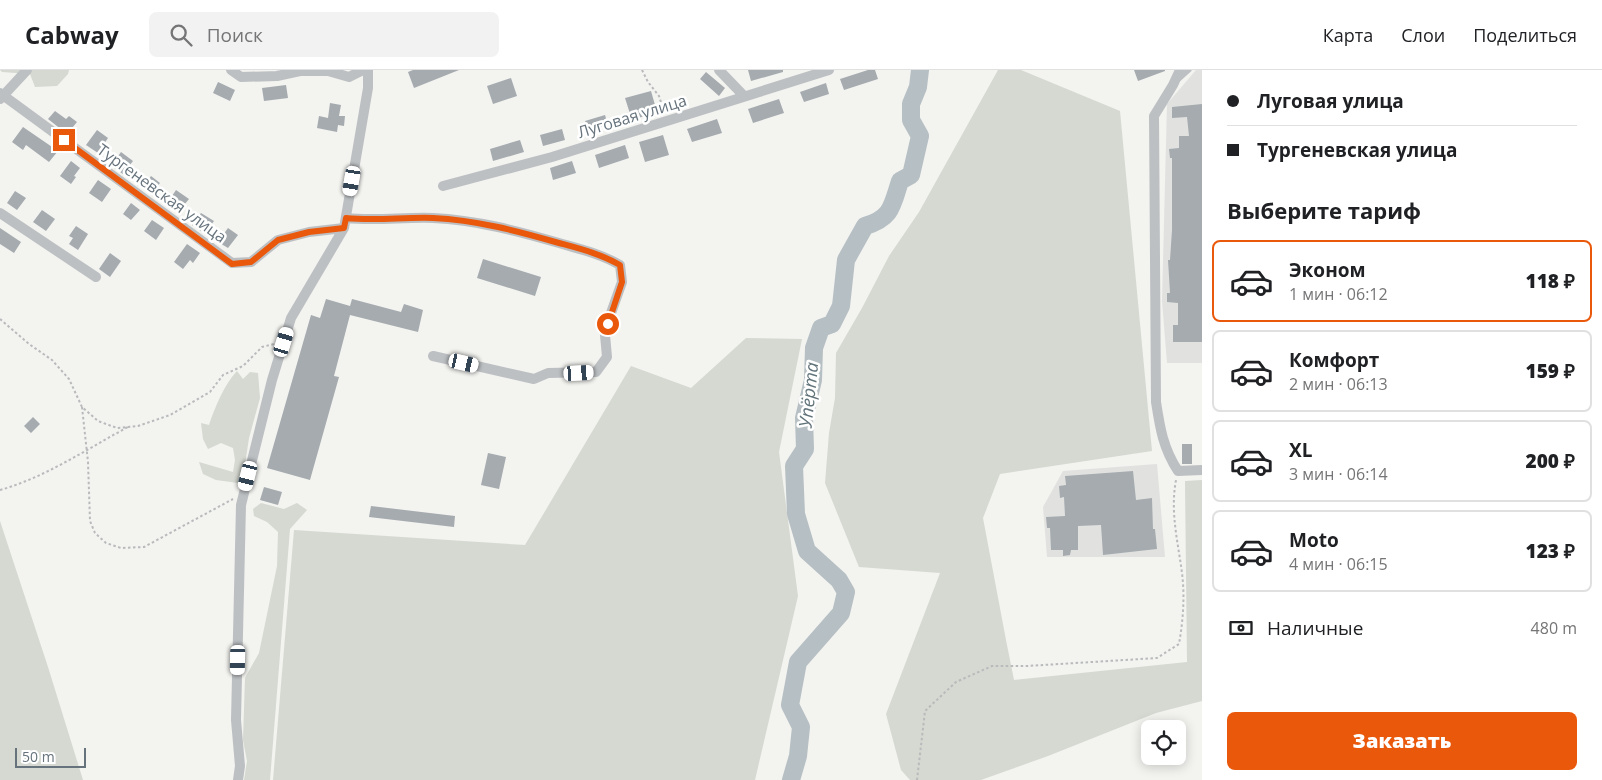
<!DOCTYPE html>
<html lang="ru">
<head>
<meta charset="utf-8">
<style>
	body { margin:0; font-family:"Open Sans",sans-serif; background:#f2f2f2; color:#202124; height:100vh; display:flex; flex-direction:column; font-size:19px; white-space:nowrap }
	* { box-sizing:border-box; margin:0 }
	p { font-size:16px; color:#757577 }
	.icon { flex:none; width:28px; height:28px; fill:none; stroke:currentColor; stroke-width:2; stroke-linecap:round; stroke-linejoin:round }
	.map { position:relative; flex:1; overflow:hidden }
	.panel { display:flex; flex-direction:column; background:#fff; width:400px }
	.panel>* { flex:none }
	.banner { display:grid; align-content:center; height:110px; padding:0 25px; background:#fff }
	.buttons { position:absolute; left:1141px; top:650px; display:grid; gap:10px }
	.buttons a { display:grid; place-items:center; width:45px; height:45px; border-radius:8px; background:#fff; box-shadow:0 2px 12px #0003; font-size:25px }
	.scale { position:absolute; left:15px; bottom:12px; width:71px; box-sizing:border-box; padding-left:5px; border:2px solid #66737d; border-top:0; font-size:14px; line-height:18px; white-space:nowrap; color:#66737d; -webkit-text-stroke:4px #fff; paint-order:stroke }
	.end { position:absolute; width:22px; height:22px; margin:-11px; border:6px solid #ea580c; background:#fff; box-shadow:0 0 0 2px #fff }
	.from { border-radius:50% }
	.car { position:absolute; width:15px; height:30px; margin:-15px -8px; border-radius:6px; box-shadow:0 0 4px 1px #0007; background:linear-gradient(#fff 24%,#345 0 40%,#fff 0 76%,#345 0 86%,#fff 0) }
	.banner b { display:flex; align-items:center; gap:18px; height:48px; font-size:19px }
	.banner b+b { border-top:1px solid #e0e0e0 }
	.banner i { width:12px; height:12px; background:#202124 }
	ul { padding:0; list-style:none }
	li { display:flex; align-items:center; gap:15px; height:82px; margin:0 10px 8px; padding:0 15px; border:2px solid #e0e0e0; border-radius:8px }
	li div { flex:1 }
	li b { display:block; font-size:19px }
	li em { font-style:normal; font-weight:800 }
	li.on { border-color:#ea580c }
	li>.icon { width:45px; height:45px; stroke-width:1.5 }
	h2 { padding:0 25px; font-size:22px; line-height:60px }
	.pay { display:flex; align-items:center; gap:12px; height:55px; padding:0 25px; font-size:19px }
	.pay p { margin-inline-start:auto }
	.button { display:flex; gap:10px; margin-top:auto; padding:10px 25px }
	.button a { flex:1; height:58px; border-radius:8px; background:#ea580c; color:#fff; font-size:20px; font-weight:800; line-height:58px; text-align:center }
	header { display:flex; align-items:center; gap:30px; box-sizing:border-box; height:70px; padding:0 25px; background:#fff; border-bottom:1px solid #e0e0e0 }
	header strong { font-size:24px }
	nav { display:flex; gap:28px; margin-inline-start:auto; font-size:18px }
	.search { width:350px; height:45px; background:#f2f2f2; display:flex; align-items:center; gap:12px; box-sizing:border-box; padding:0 18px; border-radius:8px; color:#757577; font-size:19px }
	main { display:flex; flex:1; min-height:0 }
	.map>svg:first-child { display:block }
	.built { fill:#e1e2e0 }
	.green { fill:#d5d9d1 }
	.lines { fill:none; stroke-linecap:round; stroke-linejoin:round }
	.river { stroke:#b6bfc3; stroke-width:18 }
	.building { fill:#a5abaf }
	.path { stroke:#b8babc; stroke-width:2; stroke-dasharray:2.5 2.5; stroke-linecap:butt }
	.lane { stroke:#bdc0c3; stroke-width:5 }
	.street { stroke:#bdc0c3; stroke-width:10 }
	.route { stroke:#ea580c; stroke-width:6 }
	.labels { text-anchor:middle; stroke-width:5; stroke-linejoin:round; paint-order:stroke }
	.street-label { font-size:16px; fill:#66737d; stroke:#fff }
	.water-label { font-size:18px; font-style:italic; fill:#62747b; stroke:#fff }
</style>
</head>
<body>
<header>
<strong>Cabway</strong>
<div class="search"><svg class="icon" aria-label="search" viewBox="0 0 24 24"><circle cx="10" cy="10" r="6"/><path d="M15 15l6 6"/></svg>Поиск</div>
<nav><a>Карта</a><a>Слои</a><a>Поделиться</a></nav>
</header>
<main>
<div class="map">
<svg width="1202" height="710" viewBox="0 0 1202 710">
	<rect width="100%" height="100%" fill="#f3f3f0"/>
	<!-- built -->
	<path class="built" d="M1196,0H1202V293H1167L1162,231L1167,34Z
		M1157,394L1165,487H1047L1043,437L1063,401Z"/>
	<!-- green -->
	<path class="green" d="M0,0H69L68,4L57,16L35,17L30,4L2,2Z
		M998,0H1021L1120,41L1152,381L1000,404L983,448L1006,570L1014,610L1187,592L1185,411L1202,410V631L1156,643L1048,686L981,710H910L901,700L886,644L940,503L859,497L825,413L829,363L835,328L836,283L862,238L889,186L919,142Z
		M746,268L802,269L779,382L798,526L755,710H273L294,460L525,475L631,296L691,318Z
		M237,301L243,309L250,302L258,303L260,328L249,368L245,394L238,413L216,410L203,404L199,392L233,402L235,390L233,378L221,373L208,379L203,369L201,353L209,355C215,337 224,315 237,301Z
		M261,433L284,439L297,433L307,440L290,459L270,710H244L247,691L243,670L245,608L259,583L277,496L278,462L267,452L254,446L253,439Z
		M0,451L48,597L83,710H0Z"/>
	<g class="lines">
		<!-- river -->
		<path class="river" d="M791,710L798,686L801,657L790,635L798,592L841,543L846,522L839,510L807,481L796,444L794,396L805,379L804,348L813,310L814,278L821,258L832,254L841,236L846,190L865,156C892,148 892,136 900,111L911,105L920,66L911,50V34L918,17L920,0"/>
	</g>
	<!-- building -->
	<path class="building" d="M413,0H459L414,18L408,2Z
		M748,0H783V2L751,11Z
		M868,0H875L878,9L844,20L840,9Z
		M1134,0H1165V1L1138,11Z
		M706,2L725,18L719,26L700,9Z
		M511,8L517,26L493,34L487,16Z
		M218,12L235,20L230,31L213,23Z
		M826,13L829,24L804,32L800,22Z
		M286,15L288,28L264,31L262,18Z
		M651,21L657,42L632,50L625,28Z
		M779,29L784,43L753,53L748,39Z
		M330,33L341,35L339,46H345L344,56L338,55L337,62L317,58L319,46L328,48Z
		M1202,34V272H1173V255H1178V233L1167,232V223H1170L1168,190H1170L1172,160V88H1170L1169,79L1179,78V66H1189L1187,47L1172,48V37Z
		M55,41L66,49L69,46L77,52L67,64L48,49Z
		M605,45L608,55L588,61L585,51Z
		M717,49L722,63L692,72L687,59Z
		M23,57L58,81L49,92L26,75L23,80L12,72Z
		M562,59L565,70L543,76L540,65Z
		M97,60L108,68L98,83L86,75Z
		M663,65L669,85L645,92L639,72Z
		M520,70L524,82L493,91L490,79Z
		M625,75L629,88L599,98L595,85Z
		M121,82L133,91L123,104L111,96Z
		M71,91L80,98L74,106L76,107L71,114L60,106Z
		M572,91L576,103L553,110L550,98Z
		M151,106L160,113L152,123L144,116Z
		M98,110L111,119L102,132L89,123Z
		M176,120L189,129L179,141L170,135L173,131L170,129Z
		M15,121L26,128L17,140L7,133Z
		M131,133L140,140L131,150L123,144Z
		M42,140L55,149L46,161L33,152Z
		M201,143L214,151L205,164L192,155Z
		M152,150L164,158L156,170L144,161Z
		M76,156L88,164L78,180L69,174L73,168L69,166Z
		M0,158L21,172L14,183L0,174Z
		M228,158L238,165L228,178L218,172Z
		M187,174L200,183L193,193L190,190L183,199L174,192Z
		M110,183L121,191L110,207L99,199Z
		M483,189L541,207L535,226L477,208Z
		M326,229L350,236L352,229L401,242L404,234L423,240L418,262L350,245L334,306L339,307L310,410L267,398L311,245L320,248Z
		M33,347L40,354L31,363L24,356Z
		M1182,374H1192V394H1182Z
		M488,383L506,387L499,419L481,415Z
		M1133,401L1136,430L1152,428L1153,459H1155L1157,479L1103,485L1101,455L1078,456V480H1071L1070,485L1063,486V480H1051L1050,458H1047L1046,447L1065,446L1064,427L1060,428L1059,416L1066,415L1065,406Z
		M264,417L282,422L278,435L260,430Z
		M371,436L455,446L454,457L369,447Z"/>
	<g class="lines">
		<!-- path -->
		<path class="path" d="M642,0L648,12L659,26L664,42
			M0,249L29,274L52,290L69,309L82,337L98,351L117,358L138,356L170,345L210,322L223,305L243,296L262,277L274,274
			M82,337L88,392L90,451L95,463L106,473L121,478L144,477L233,429
			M0,420C46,407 85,380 128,357
			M917,710L925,641L956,612L992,596H1027L1157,588L1179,574C1183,551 1185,527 1182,503C1178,472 1170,442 1176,410"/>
		<!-- lane -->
		<path class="lane" d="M1179,9L1189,0"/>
		<!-- street -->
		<path class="street" d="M231,0L241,7L277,6L300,1H328L349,7L363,0
			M719,0L744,26
			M1180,0L1173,15L1154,46L1156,332C1160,358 1163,378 1178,401L1202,400
			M0,23L232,193L251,192L278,170L309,162L344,158
			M0,29L27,0
			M443,116L552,87L829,0
			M0,143L96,207
			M346,148C375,151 404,147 433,148C476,150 518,161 559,173C580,179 601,184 620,195L622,212L611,243L605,265L607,287L596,302L548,303L534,309L433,286
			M238,710L240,696L236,650L241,435L272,310L291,248L344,158L368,18V0"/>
	</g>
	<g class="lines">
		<!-- route -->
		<path class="route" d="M64,70L232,194L251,192L278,170L309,162L344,158L346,148C375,151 404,147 433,148C476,150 518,161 559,173C581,179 601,184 620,195L622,212L608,254"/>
	</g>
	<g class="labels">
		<!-- street labels -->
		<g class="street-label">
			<text transform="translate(632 46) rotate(-17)" y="6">Луговая улица</text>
			<text transform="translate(162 123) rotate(36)" y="6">Тургеневская улица</text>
		</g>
		<!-- water labels -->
		<g class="water-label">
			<text transform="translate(809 325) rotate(-84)" y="6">Упёрта</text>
		</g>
	</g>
</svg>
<div class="buttons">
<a><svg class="icon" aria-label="locate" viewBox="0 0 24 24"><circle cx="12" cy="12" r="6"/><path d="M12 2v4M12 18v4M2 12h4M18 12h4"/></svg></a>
</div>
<div class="scale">50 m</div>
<i class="end from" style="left:608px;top:254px"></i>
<i class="end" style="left:64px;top:70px"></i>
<i class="car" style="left:352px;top:111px;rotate:190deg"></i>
<i class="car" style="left:284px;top:272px;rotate:17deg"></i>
<i class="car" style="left:464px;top:293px;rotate:103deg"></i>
<i class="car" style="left:579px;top:303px;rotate:87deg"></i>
<i class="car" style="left:248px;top:406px;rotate:194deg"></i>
<i class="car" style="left:238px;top:590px;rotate:181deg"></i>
</div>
<section class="panel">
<div class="banner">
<b><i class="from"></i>Луговая улица</b>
<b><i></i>Тургеневская улица</b>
</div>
<h2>Выберите тариф</h2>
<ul>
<li class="on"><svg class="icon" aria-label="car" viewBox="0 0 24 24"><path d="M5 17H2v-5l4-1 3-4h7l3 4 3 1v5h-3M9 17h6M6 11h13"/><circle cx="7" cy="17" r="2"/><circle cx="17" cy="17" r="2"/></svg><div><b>Эконом</b><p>1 мин · 06:12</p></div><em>118 ₽</em></li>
<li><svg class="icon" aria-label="car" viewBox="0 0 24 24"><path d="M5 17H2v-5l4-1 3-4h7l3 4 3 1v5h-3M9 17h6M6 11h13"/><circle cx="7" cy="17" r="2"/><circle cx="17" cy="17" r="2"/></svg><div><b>Комфорт</b><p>2 мин · 06:13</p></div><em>159 ₽</em></li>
<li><svg class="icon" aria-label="car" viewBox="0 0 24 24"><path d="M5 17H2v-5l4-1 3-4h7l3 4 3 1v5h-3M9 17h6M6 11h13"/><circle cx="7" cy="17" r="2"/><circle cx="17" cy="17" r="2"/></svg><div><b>XL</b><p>3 мин · 06:14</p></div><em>200 ₽</em></li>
<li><svg class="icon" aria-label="car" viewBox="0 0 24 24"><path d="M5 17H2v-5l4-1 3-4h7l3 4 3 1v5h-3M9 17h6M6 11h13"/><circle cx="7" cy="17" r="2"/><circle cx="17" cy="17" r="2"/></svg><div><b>Moto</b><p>4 мин · 06:15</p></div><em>123 ₽</em></li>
</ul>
<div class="pay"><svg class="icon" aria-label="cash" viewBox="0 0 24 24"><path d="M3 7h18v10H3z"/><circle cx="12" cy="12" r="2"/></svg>Наличные<p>480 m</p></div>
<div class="button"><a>Заказать</a></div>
</section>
</main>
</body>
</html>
